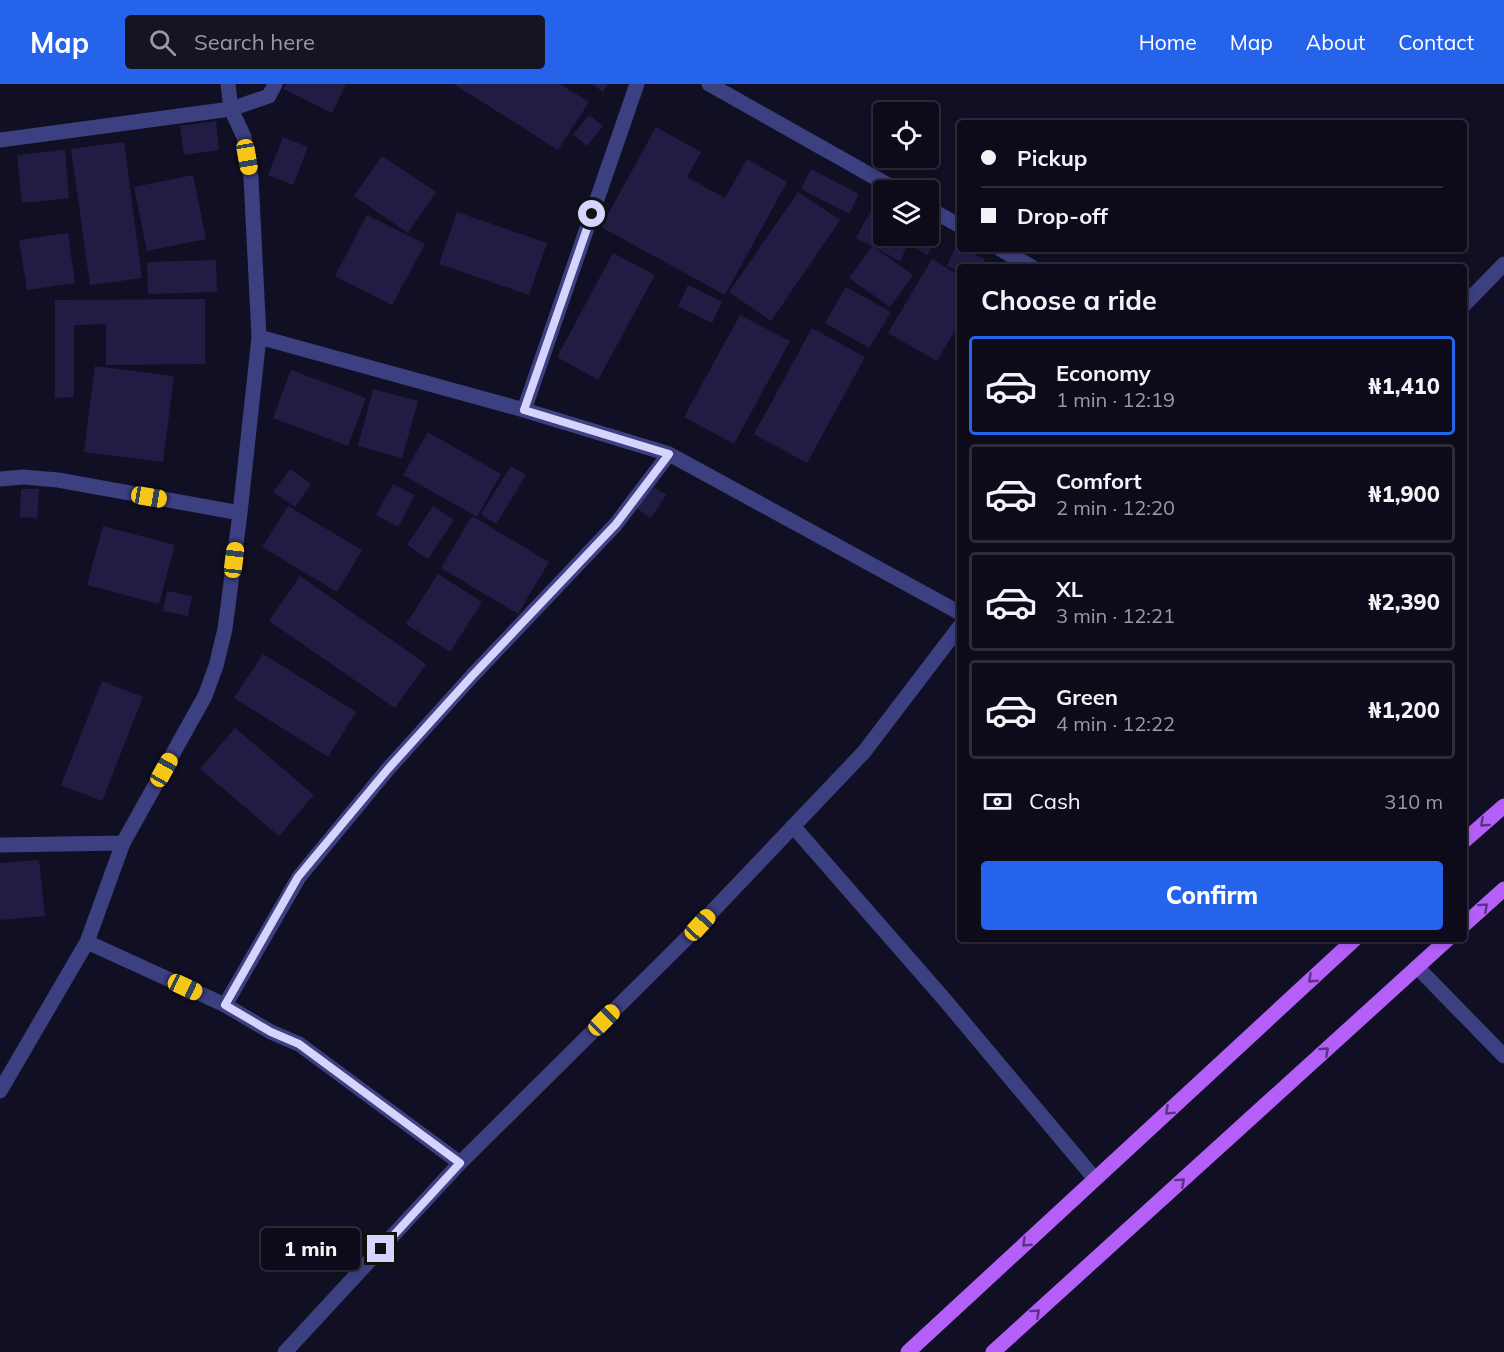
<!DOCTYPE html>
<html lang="en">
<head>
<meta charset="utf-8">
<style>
	body { margin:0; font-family:Mulish,sans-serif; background:#161423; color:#f1f3f6; height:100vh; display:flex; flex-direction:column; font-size:22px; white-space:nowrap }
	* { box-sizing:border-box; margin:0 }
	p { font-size:20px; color:#9a9ba2 }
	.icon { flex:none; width:33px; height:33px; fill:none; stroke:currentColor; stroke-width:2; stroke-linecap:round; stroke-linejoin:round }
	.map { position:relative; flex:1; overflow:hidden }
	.sheet { position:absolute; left:957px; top:180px; width:510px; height:678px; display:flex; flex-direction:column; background:#0d0b1a; border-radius:6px; box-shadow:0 3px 9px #0003,0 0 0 2px #2d2b39 }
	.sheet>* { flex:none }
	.top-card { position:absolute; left:957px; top:36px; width:510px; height:132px; border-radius:6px; box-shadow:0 3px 9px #0003,0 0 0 2px #2d2b39; display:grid; align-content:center; height:132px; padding:0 24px; background:#0d0b1a }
	.buttons { position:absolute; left:873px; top:18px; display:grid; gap:12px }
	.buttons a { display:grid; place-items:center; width:66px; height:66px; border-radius:6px; background:#0d0b1a; box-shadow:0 3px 9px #0003,0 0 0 2px #2d2b39; font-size:30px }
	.end { position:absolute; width:27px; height:27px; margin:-14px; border:8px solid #d5d4fd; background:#111; box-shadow:0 0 0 3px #111 }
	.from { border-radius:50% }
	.bubble { position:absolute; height:42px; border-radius:6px; background:#0d0b1a; box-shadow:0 3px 9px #0003,0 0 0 2px #2d2b39; font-size:20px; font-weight:800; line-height:42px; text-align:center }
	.car { position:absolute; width:18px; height:36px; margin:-18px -9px; border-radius:8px; box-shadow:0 0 4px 2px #0007; background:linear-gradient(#f5c518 24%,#345 0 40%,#f5c518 0 76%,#345 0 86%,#f5c518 0) }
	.top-card b { display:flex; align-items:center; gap:21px; height:57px; font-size:22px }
	.top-card b+b { border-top:2px solid #2d2b39 }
	.top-card i { width:15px; height:15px; background:#f1f3f6 }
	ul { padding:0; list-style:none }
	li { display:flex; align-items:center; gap:18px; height:99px; margin:0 12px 9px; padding:0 12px; border:3px solid #2d2b39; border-radius:6px }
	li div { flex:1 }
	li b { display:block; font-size:22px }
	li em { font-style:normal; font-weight:800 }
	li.current { border-color:#2563eb }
	li>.icon { width:54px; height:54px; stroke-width:1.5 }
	h2 { padding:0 24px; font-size:27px; line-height:72px }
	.pay { display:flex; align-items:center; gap:15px; height:66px; padding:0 24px; font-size:22px }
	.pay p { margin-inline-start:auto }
	.cta { display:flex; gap:12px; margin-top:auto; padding:12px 24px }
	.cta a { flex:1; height:69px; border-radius:6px; background:#2563eb; color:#fff; font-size:24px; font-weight:800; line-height:69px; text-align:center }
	header { display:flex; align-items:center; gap:36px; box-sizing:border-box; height:84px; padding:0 30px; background:#2563eb; color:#fff }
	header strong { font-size:28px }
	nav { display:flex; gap:33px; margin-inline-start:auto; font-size:21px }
	.search { width:420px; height:54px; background:#161423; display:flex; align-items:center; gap:15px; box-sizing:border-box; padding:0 21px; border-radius:6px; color:#9a9ba2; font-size:22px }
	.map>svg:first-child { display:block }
	.building { fill:#211c44 }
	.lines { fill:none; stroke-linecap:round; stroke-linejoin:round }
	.minor { stroke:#3c3f80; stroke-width:15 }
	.primary { stroke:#b460f8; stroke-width:15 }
	.oneway { stroke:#5a3383 }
	.route { stroke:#d5d4fd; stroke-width:8 }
</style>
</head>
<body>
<header>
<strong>Map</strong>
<div class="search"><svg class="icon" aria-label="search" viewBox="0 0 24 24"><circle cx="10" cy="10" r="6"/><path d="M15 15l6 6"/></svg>Search here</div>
<nav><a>Home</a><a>Map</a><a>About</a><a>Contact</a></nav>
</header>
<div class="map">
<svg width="1504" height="1268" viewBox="0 0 1504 1268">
	<rect width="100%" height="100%" fill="#110f23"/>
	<!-- building -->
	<path class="building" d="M286,0H346L332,29L283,5Z
		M454,0H560L589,18L558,66Z
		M592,0H608L603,8Z
		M589,31L603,42L587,62L573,51Z
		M216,37L219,66L184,71L180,42Z
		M656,43L701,68L687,93L725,114L747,75L787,98L725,211L601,143Z
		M283,53L308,63L293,101L268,91Z
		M124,58L142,194L90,201L71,65Z
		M65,66L69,114L22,119L17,71Z
		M382,72L436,108L408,149L354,112Z
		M811,85L859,110L849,130L801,105Z
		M193,91L206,155L147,167L134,103Z
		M798,108L840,136L771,237L729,208Z
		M875,119L884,123V152H913L900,177L856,154Z
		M457,128L547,159L529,211L439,180Z
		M367,131L425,160L392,221L335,192Z
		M928,145L939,152L927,171L910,161L917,152H928Z
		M68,149L75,199L27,206L19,156Z
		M872,162L913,191L890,223L849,194Z
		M956,162L985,175L982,183H960V188L947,182Z
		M613,169L655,191L598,296L557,273Z
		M932,175L960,192V238L937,277L888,249Z
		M216,176L217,208L148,210L147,178Z
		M688,201L722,218L712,239L678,222Z
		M846,203L891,228L869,264L825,239Z
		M205,215V280L106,281V240L74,241V313L55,314V216Z
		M740,231L790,257L734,360L684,333Z
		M812,244L865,273L807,379L754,350Z
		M95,282L174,292L163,378L84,368Z
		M291,286L366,314L348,362L273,334Z
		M373,305L418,317L402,374L358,362Z
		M428,348L501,390L477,433L403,391Z
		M511,382L526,391L496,440L481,430Z
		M290,385L311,400L295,423L273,408Z
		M647,399L666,411L651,434L633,422Z
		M393,400L415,411L398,443L376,431Z
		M21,405H39L37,434L20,433Z
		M288,422L362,466L337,508L262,463Z
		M433,422L454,436L428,475L407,461Z
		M472,432L549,478L518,530L441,484Z
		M103,442L175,461L159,520L87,501Z
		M438,490L482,518L450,568L406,540Z
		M300,492L426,580L395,624L269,537Z
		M167,507L192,512L188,532L163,527Z
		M263,570L356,628L328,673L234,614Z
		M102,597L143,613L102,717L61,701Z
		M235,644L314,711L279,752L200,685Z
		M39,776L45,832L0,836V779Z"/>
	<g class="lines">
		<!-- minor -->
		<path class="minor" d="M709,0L897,106
			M0,56L231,25L269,12L275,0
			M928,124L960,142
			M1000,165L1032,183
			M1464,221L1504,180
			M259,253L524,326L669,370L960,529
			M524,326L637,0
			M0,395L23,393L58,396L240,429
			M793,742L944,915L1095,1095
			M0,761L123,759
			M87,858L225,921L271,948L299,960L460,1079
			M1417,883L1504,972
			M225,921L299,793L388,685L472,592L616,440L669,370
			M0,1007L87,858L123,759L205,612L216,582L225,545L240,429L259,253L251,94L244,53L231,25L228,0
			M285,1268L460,1079L684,857L864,668L960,542"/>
		<!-- primary -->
		<path class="primary" d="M1464,757L1504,722
			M1464,841L1504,805
			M908,1268L1355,855
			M993,1268L1448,855"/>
	</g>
	<!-- one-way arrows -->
	<defs><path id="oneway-chevron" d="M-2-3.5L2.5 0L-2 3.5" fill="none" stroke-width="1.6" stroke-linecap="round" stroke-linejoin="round" transform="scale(1.5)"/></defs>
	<g class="oneway">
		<use href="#oneway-chevron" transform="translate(1484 739) rotate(138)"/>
		<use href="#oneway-chevron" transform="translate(1484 823) rotate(-42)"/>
		<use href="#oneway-chevron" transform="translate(1312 895) rotate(137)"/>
		<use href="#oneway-chevron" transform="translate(1325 967) rotate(-42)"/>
		<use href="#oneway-chevron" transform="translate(1169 1027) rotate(137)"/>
		<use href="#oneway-chevron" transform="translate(1181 1098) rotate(-42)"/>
		<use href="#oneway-chevron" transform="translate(1026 1159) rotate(137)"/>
		<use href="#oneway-chevron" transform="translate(1036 1229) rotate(-42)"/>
	</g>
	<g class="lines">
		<!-- route -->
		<path class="route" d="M381,1165L460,1079L299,960L271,948L225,921L298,793L388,685L472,592L616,440L669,370L524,326L592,130"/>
	</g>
</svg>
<div class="buttons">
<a><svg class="icon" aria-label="locate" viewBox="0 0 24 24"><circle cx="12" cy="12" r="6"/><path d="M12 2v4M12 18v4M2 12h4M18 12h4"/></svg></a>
<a><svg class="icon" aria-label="layers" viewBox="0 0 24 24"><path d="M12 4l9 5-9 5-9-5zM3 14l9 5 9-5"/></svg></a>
</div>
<i class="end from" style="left:592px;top:130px"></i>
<i class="end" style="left:381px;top:1165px"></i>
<div class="bubble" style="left:261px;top:1144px;width:99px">1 min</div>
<i class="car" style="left:247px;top:73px;rotate:170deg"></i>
<i class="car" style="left:149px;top:413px;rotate:100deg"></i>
<i class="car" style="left:234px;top:476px;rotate:7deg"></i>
<i class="car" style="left:164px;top:686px;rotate:29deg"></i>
<i class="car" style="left:700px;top:841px;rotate:43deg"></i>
<i class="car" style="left:185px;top:903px;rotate:115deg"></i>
<i class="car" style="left:604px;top:936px;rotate:45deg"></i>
<div class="top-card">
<b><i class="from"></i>Pickup</b>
<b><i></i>Drop-off</b>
</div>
<section class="sheet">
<h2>Choose a ride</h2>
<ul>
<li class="current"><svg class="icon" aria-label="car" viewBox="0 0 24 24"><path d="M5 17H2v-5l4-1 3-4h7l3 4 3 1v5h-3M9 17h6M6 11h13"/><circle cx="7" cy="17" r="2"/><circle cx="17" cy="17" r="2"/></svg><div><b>Economy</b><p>1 min · 12:19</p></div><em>₦1,410</em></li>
<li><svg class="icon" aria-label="car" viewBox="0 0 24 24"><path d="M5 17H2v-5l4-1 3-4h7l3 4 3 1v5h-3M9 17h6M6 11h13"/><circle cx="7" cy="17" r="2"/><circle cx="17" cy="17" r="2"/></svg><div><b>Comfort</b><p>2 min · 12:20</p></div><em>₦1,900</em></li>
<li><svg class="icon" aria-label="car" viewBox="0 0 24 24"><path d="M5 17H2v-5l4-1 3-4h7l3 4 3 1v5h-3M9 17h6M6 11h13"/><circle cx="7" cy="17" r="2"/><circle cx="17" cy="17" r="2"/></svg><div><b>XL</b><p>3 min · 12:21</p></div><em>₦2,390</em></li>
<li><svg class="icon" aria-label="car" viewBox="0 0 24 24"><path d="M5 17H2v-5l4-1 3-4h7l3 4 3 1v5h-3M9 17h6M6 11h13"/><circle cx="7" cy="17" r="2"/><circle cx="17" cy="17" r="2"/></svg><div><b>Green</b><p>4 min · 12:22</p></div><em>₦1,200</em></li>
</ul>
<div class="pay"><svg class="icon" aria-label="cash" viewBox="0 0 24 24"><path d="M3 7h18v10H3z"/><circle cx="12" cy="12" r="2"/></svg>Cash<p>310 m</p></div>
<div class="cta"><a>Confirm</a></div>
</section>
</div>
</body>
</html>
